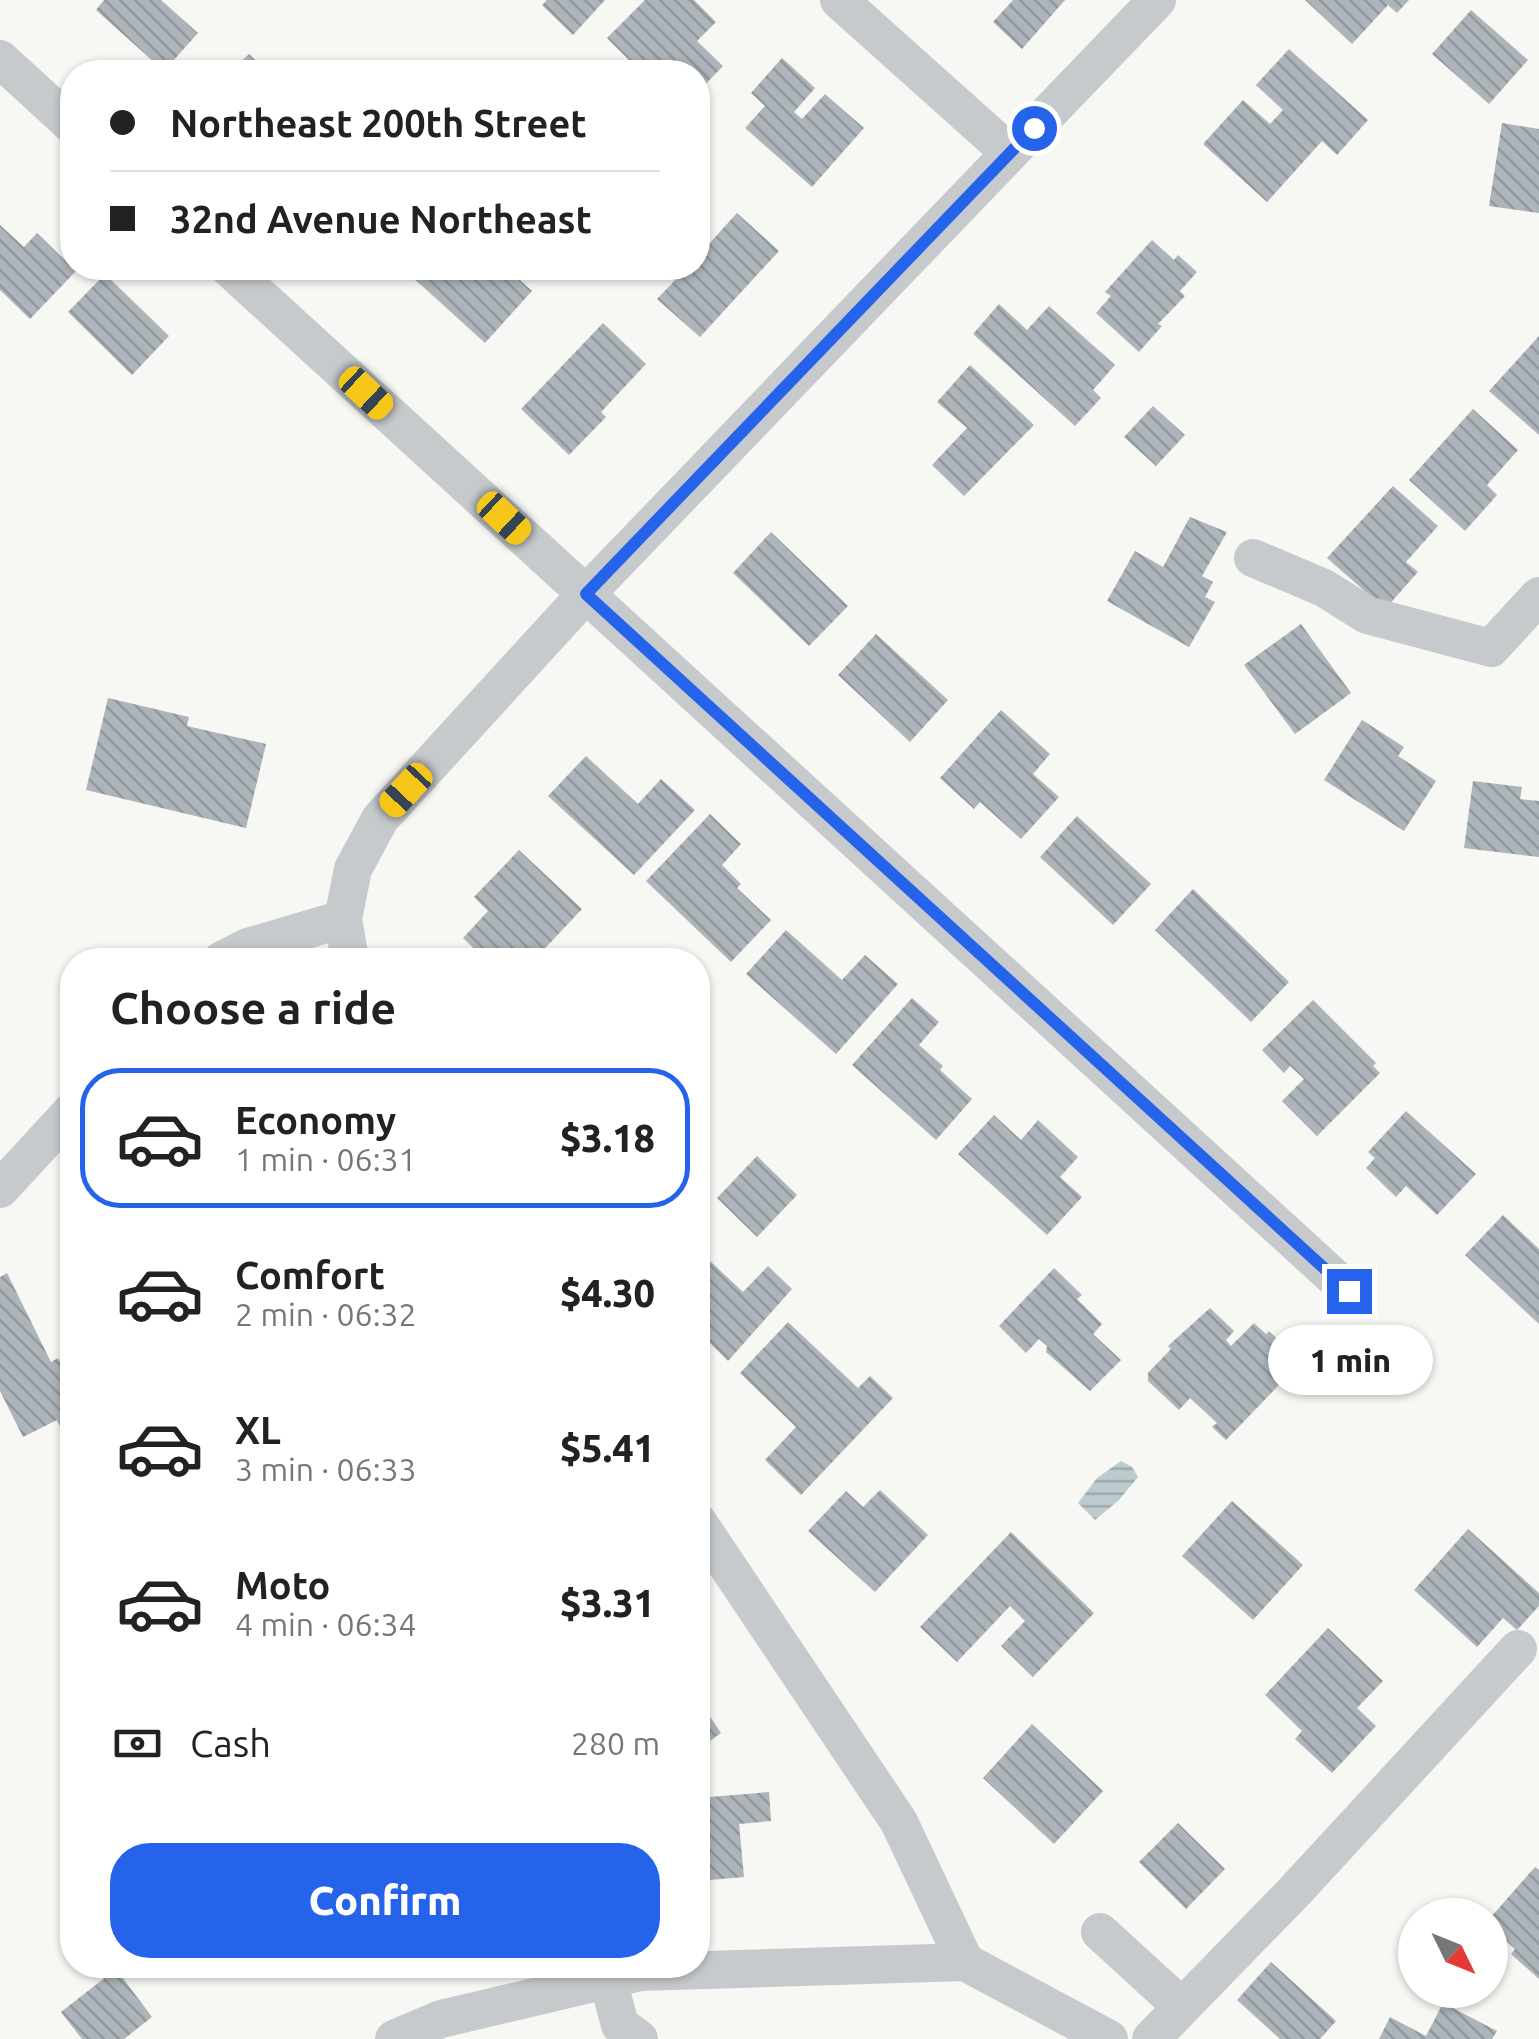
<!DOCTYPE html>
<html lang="en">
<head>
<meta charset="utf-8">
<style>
	body { margin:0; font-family:Ubuntu,sans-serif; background:#f2f2f2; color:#222; height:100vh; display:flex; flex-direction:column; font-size:38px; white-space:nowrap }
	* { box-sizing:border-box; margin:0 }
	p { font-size:32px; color:#767676 }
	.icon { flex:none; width:55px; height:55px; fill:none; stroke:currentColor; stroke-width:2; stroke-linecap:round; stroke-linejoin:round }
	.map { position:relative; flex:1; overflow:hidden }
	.details { position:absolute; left:60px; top:948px; width:650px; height:1030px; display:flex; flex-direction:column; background:#fff; border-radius:40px; box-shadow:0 2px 8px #0004 }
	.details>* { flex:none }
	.top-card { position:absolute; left:60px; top:60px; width:650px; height:220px; border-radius:40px; box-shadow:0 2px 8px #0004; display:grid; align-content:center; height:220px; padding:0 50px; background:#fff }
	.needle { width:65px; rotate:133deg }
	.controls { position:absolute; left:1398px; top:1898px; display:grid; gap:20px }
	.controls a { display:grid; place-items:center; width:110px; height:110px; border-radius:50%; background:#fff; box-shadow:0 2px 8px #0004; font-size:50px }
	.end { position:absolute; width:45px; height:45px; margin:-22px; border:12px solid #2563eb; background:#fff; box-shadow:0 0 0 5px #fff }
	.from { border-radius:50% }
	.bubble { position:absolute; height:70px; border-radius:35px; background:#fff; box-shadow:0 2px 8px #0004; font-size:32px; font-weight:800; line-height:70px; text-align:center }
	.car { position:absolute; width:30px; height:60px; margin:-30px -15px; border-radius:12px; box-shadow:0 0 8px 2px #0007; background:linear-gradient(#f5c518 24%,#345 0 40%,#f5c518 0 76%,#345 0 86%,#f5c518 0) }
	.top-card b { display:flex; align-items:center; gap:35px; height:95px; font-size:38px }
	.top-card b+b { border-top:2px solid #e0e0e0 }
	.top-card i { width:25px; height:25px; background:#222 }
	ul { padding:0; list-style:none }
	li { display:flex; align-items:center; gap:30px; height:140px; margin:0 20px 15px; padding:0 30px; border:5px solid transparent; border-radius:40px }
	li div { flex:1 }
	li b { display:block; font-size:38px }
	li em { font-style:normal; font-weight:800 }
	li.active { border-color:#2563eb }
	li>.icon { width:90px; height:90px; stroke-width:1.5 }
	h2 { padding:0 50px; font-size:45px; line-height:120px }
	.pay { display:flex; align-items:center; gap:25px; height:110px; padding:0 50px; font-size:38px }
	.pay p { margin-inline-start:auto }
	.button { display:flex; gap:20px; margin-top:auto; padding:20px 50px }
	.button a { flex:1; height:115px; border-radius:40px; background:#2563eb; color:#fff; font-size:40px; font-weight:800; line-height:115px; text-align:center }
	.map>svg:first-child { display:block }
	.water { fill:url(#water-rules) }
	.building { fill:url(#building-back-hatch) }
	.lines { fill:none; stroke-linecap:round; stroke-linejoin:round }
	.minor { stroke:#c6cacd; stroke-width:38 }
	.route { stroke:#2563eb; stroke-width:12 }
</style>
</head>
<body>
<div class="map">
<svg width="1539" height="2039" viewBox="0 0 1539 2039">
	<defs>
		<pattern id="water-rules" width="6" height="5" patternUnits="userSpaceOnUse" patternTransform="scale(2.5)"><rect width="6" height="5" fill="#bdcace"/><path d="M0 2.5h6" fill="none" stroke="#9da9ad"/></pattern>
		<pattern id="building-back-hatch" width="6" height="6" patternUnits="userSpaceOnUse" patternTransform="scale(2.5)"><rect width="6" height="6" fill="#adb5ba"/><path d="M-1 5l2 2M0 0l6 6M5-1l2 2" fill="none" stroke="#90989d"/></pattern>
	</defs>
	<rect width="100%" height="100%" fill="#f7f7f3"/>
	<!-- water -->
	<path class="water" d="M1121,1461L1132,1467L1138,1477L1119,1500L1095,1520L1078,1503L1097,1478Z"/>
	<!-- building -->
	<path class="building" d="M104,0H161L198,33L164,71L96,10Z
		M547,0H605L573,35L542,5Z
		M645,0H694L716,22L697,41L723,66L698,92V72H657L649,65L641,72L607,38Z
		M1013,0H1065L1022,49L993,22Z
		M1305,0H1409L1397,13L1388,5L1352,44Z
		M1471,10L1528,60L1489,104L1432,54Z
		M1289,49L1368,120L1337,155L1322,141L1267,202L1203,144L1243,100L1270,124L1283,110L1256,85Z
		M249,54L268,72H230Z
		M782,58L815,88L794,112L802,119L825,94L864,128L812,187L745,128L765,106L751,93Z
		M1502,123L1539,129V213L1489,206Z
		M737,213L779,251L700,337L657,299L687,268H698V256Z
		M0,225L24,247L37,233L76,271L30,319L0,290Z
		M1152,240L1174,260L1178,255L1197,272L1180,291L1185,296L1158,324L1162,326L1139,352L1096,313L1111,296L1105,292Z
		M413,268H507L532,291L485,343L408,273Z
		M105,274L169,336L132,375L68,312Z
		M999,304L1027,330L1049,306L1115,365L1093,390L1101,398L1075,426L973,334Z
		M603,323L646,364L601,412L606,417L569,455L521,409Z
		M1539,336V435L1489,391Z
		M970,365L1034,425L964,496L932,465L967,428L937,402Z
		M1153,406L1185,435L1156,466L1124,437Z
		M1473,409L1518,450L1487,485L1497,495L1465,531L1409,480Z
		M1393,486L1438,526L1406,562L1418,572L1385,609L1327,558Z
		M1190,517L1227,532L1202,576L1213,582L1205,597L1215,602L1189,647L1107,601L1135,551L1163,567Z
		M771,532L848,606L809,646L733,573Z
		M1301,624L1351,693L1295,734L1244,665Z
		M876,634L948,700L910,742L838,675Z
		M108,698L189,717L187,726L266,744L246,828L86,790Z
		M1001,710L1050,754L1033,774L1059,797L1021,839L980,802L974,809L940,778Z
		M1362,720L1404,747L1398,756L1436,781L1404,831L1324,780Z
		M586,756L638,804L661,779L695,810L634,875L548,796Z
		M1473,781L1522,787L1520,799L1539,801V857L1464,848Z
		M710,814L741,844L722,865L741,884L737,888L771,920L731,962L646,881Z
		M1077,816L1151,884L1113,925L1040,857Z
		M519,850L582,909L534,960H486L463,938L488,911L474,897Z
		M1193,889L1289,982L1251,1022L1155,930Z
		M786,930L842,980L865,955L898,984L836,1054L746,974Z
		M912,998L939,1022L919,1045L943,1066L940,1070L972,1099L936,1140L852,1065Z
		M1313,1000L1376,1063L1373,1066L1380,1073L1317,1136L1282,1101L1304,1079L1290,1066L1284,1073L1262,1050Z
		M1406,1111L1476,1174L1437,1215L1406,1186L1396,1197L1366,1168L1375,1158L1368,1152Z
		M994,1115L1021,1140L1038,1120L1078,1157L1060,1177L1082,1197L1047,1235L958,1154Z
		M757,1156L797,1195L757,1237L717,1198Z
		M1503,1215L1539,1249V1324L1465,1255Z
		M710,1261L743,1292L768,1266L792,1289L728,1361L698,1331V1274Z
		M1054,1268L1082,1295L1077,1299L1102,1324L1093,1334L1121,1360L1090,1391L1046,1352L1047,1346L1039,1339L1026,1353L999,1326Z
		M7,1273L51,1362L58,1358L72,1386V1435L66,1438L57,1420L23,1437L0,1391V1277Z
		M1210,1308L1234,1331L1226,1340L1231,1346L1254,1323L1266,1334L1269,1331L1301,1362L1226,1440L1212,1427L1217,1423L1190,1398L1179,1410L1148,1381V1373L1171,1349L1168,1346Z
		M788,1322L858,1388L870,1376L893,1398L801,1495L765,1460L796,1427L740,1373Z
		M880,1490L928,1535L875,1592L808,1531L846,1491L863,1507Z
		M1232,1501L1303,1565L1253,1620L1182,1556Z
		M1468,1529L1539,1593V1606L1517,1630L1503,1618L1477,1647L1414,1590Z
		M1011,1532L1094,1613L1033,1677L1001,1646L1025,1621L1010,1606L957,1662L920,1627Z
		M1328,1628L1383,1681L1357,1708L1376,1726L1332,1773L1295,1739L1302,1731L1265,1695Z
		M698,1699L721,1733L698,1750Z
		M1032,1724L1103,1791L1054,1844L983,1778Z
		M769,1792L771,1821L739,1824L744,1877L698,1881V1798Z
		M1178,1823L1225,1869L1186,1909L1139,1862Z
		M1535,1867L1539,1870V1979L1511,1954L1515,1949L1490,1927V1918Z
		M1271,1962L1336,2021L1320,2039H1280L1237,2000Z
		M116,1969L152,2017L124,2039H82L61,2012Z
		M1443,2003L1497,2031L1492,2039H1379L1390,2017L1426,2036Z"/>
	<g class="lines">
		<!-- minor -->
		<path class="minor" d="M839,0L1010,153
			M0,59L72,125
			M229,268L1349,1291
			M1253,558L1324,588L1367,615L1491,648L1539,596
			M222,960L248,947L343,919
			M350,960L343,919L353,869L380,819L586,594L1157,0
			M0,1189L72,1111
			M698,1522L899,1822L965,1962L1109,2039
			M1100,1932L1182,2007
			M608,1980L620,2025L639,2039
			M394,2039L441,2019L640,1972L965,1962
			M1151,2039L1294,1892L1518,1649"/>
	</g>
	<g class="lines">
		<!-- route -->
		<path class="route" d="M1034,128L586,594L1349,1291"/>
	</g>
</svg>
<div class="controls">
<a><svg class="needle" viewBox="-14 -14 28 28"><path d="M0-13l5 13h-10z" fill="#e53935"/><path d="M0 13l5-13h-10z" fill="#767676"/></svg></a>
</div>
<i class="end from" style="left:1034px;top:128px"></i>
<i class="end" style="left:1349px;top:1291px"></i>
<div class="bubble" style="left:1268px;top:1325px;width:165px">1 min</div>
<i class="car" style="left:366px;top:393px;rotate:133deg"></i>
<i class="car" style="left:504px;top:518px;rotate:133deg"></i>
<i class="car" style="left:406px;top:790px;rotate:223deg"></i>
<div class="top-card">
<b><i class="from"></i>Northeast 200th Street</b>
<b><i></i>32nd Avenue Northeast</b>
</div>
<section class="details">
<h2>Choose a ride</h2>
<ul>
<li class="active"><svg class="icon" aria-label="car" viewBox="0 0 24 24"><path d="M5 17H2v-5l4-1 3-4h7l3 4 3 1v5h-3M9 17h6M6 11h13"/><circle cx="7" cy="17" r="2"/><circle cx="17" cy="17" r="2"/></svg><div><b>Economy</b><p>1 min · 06:31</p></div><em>$3.18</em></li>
<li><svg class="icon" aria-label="car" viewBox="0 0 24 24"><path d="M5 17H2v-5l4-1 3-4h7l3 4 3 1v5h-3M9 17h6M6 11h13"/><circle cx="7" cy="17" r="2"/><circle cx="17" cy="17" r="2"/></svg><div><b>Comfort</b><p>2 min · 06:32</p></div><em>$4.30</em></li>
<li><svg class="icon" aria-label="car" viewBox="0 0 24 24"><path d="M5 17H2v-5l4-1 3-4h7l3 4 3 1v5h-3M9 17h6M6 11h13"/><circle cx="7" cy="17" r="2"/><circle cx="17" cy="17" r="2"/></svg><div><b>XL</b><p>3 min · 06:33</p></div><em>$5.41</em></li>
<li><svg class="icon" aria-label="car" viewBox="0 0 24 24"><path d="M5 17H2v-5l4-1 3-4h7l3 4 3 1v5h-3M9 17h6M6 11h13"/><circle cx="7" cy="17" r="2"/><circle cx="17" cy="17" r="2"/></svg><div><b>Moto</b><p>4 min · 06:34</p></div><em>$3.31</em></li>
</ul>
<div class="pay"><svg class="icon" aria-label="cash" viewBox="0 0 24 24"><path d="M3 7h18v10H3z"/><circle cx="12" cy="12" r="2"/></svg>Cash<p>280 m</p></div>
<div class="button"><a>Confirm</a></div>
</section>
</div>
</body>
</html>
